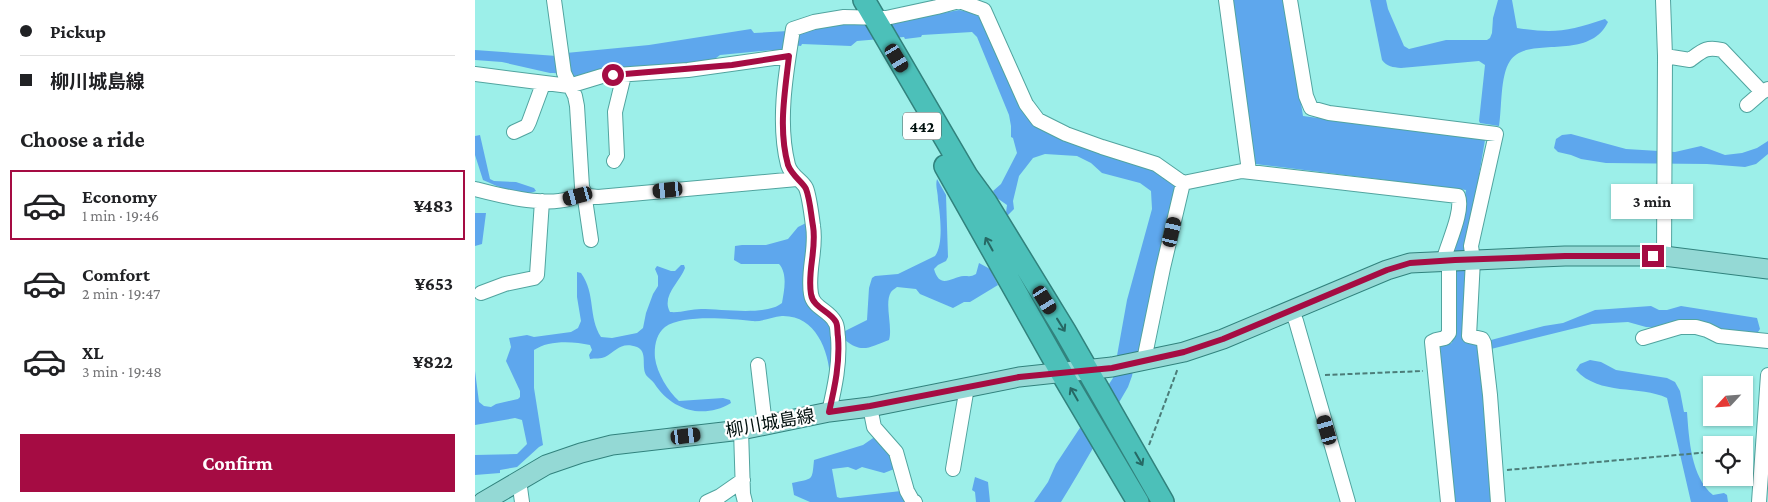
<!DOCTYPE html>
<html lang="en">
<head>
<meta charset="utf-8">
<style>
	body { margin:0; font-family:"Crimson Pro","Noto Sans JP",serif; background:#f6f6f6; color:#202124; height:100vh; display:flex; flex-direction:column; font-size:19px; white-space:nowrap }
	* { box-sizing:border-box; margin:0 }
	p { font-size:16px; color:#757577 }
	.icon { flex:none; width:28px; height:28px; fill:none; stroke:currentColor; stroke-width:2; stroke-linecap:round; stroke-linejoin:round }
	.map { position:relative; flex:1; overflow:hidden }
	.panel { display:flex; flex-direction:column; background:#fff; width:475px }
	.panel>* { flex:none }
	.banner { display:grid; align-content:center; height:110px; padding:0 20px; background:#fff }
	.needle { width:32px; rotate:244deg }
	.controls { position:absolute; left:1228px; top:376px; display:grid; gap:10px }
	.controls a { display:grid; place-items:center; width:50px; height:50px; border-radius:0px; background:#fff; box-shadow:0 1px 4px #0004; font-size:25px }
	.end { position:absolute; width:22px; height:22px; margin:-11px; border:6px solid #a50c43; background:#fff; box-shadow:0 0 0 2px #fff }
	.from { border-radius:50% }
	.bubble { position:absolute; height:35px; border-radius:0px; background:#fff; box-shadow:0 1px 4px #0004; font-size:16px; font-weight:700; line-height:35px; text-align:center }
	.car { position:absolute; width:15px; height:30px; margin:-15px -8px; border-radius:6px; box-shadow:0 0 4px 1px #0007; background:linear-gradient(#222 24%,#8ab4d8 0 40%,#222 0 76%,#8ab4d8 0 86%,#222 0) }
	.banner b { display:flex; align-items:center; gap:18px; height:48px; font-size:19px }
	.banner b+b { border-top:1px solid #e0e0e0 }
	.banner i { width:12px; height:12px; background:#202124 }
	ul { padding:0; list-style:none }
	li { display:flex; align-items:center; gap:15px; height:70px; margin:0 10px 8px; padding:0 10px; border:2px solid transparent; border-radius:0px }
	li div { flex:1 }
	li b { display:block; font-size:19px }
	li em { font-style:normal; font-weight:700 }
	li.on { border-color:#a50c43 }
	li>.icon { width:45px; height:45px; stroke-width:1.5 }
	h2 { padding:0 20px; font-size:22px; line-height:60px }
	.button { display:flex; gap:10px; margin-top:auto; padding:10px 20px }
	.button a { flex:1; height:58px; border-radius:0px; background:#a50c43; color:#fff; font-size:20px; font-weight:700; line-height:58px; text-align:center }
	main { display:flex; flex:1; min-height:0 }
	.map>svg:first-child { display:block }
	.water { fill:#5ea7ed }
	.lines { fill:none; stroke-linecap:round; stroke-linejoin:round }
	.minor-casing { stroke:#51a49f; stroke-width:16 }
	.major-casing { stroke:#31827d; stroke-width:21 }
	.highway-casing { stroke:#31827d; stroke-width:24 }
	.path { stroke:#4c7d79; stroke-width:2; stroke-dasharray:5 2.5; stroke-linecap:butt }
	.minor { stroke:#fff; stroke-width:14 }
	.major { stroke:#94d9d5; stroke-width:19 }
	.highway { stroke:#4cc0b9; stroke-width:21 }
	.oneway { stroke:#266864 }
	.route { stroke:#a50c43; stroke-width:6 }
	.labels { text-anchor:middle; stroke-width:4.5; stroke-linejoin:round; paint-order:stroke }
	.shield { fill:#fff; stroke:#4c5856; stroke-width:1 }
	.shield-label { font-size:16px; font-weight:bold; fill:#00100e }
	.street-label { font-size:18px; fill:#00100e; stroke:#fff }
</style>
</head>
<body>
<main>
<section class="panel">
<div class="banner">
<b><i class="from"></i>Pickup</b>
<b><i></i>柳川城島線</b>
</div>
<h2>Choose a ride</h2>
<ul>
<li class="on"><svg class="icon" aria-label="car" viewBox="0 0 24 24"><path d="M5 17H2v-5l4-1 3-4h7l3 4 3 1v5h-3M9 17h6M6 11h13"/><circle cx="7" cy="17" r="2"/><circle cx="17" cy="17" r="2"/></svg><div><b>Economy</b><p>1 min · 19:46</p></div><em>¥483</em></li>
<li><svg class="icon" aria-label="car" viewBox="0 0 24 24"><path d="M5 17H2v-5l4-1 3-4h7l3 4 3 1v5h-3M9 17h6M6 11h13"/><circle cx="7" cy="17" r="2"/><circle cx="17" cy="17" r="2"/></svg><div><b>Comfort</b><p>2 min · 19:47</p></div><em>¥653</em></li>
<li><svg class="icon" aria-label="car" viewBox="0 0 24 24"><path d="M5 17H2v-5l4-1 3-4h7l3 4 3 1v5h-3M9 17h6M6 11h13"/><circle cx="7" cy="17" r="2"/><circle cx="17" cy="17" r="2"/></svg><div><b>XL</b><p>3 min · 19:48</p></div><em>¥822</em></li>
</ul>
<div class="button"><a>Confirm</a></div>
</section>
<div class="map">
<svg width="1293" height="502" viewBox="0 0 1293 502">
	<rect width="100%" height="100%" fill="#9cefe9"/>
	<!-- water -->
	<path class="water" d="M757,0H810L828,116L1010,140L991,252L989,339L1004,343L1017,502H978L964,348L966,345L977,343L981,268L980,247L991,190L780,164Z
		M895,0H911L913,9L929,46L934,49L971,40H1012L1015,38L1017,33L1018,18L1023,0H1037L1042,28C1080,34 1094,31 1130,19L1133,22C1113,63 1052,34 1035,61C1025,76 1027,108 1024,126L1005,123L1004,121L1010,65L1004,61L926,68C918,67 912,67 907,60Z
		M484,10L494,12L505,17L558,124L579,136L680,169L701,185L698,211L684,254L666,350L662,351L657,376L653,387C631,425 609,465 586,502H559L573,482L581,464L638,378L652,300L677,209L676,191L665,183L627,173L616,163L602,156L570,154L558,158L544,176L538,201L539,209L532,216L531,213L532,205L522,198L518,191L526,184L542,153L538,138L536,137V126L534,115L502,37L497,32L447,35L446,37L430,39L429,37L382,41L376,46L327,44L326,46C317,45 308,50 298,52L297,50L245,55L232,65L100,78C91,72 84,74 75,73L27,62L0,60V50L82,56L91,53L174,45L276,29L279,33L313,31L358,23L436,19Z
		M1096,134L1151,149L1200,152L1226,146L1250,155L1267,153L1282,148L1293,141V154L1281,164L1270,167L1232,164L1131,163L1106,159L1096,155L1083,152L1079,148L1081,139L1087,135Z
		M5,135L15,179L19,181L41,182L59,188L61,191C46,198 22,186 8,180L0,155V136Z
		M462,179L471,195L473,257L471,261L463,265L459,269C465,290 476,277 489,276C495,276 496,277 501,274L504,263L515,269L523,285L495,302H489L478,308L445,294L441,289L422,287C420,289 417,290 416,292C409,303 418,327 414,340C395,347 387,354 370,340L355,378C354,350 340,315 307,316C296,317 287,322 277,321C254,319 209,314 190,327C181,334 179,347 180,358C182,373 193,391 204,401L248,398L255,400L256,403C228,420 196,410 179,383C177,380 173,378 171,375C166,365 173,352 162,347C146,341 141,351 130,357C126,359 120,358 115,359L114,355L117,350L115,345C98,341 73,340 59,350V388L68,445L64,447L42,467L25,470V473L0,475V455L42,454L52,444L47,420L40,418L0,425V371L4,402L9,406L16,407L21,404L43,399L45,397V391L31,361L36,347L34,338L52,335L59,337L96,332L103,328L106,321L102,297V272L106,273C121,294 113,317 126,337L137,338L162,333L168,328L171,313L178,294L183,286V276L180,269L182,266L196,271H200L206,265H209L210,268C205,282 186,296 195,312C206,313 216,309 226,309C247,309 292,316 307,303C309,291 313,274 304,264H266L259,260L260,246L267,245H291L313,239L323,227L333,222L335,238L330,284L360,332L370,331L392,320L394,288L397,278L400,276L423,274L460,256C469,244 465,214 463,200C463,192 460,186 462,179Z
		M0,213H11L7,244L0,246Z
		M1176,306L1184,310H1192L1206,306L1282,318L1285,329L1283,332L1279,333L1171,327L1153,322L1117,324L1016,349L1014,342L1016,340L1069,326L1088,323L1120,310Z
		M1115,360L1126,362L1141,370L1192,378L1200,382L1205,391L1209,412H1212C1214,439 1216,477 1238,495L1249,493L1252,495L1253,502H1216L1192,398C1165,385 1124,396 1101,370L1105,364Z
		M401,436L409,443L422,468L409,473L387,467L381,470L373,467L357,469L362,497L365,498L426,491L431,502H335L319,495L317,483C338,478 337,482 339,460L388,445Z
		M500,477L513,482L515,502H501L500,492L497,490Z"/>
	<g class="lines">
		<defs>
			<path id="minor" d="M79,0L89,73L100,96L102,106L107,187L109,193L114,196L123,197L322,179
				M751,0L774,171
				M815,0L831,96L836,108L854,113L1021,134L996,246L998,260L994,336L1007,339L1009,343L1015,395L1023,502
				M1188,0L1190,56L1189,256
				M1190,56L1215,60C1227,51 1231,46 1247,50L1287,92
				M0,74L94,86L127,76L213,70L313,56
				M1272,105L1287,92L1293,89
				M39,132L52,126L54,122L68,84
				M139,161L142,156L140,112L149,75
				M708,183L767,171L983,196C989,211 972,245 968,262
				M0,189C27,196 87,212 109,191
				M112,195L110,199L116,240
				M6,293L30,284L59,278L62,275L67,201
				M816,310L821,321L873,502
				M1168,338L1205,327H1221L1232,330L1244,336L1293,341
				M283,365L290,425
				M395,407L399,427L421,452L432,491L437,500L440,502
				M354,412C360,386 365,363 363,337C362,332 363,326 360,322C354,310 338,308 336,294C332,271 342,249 338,226C337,218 334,195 331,188C328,181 316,176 313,165C302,122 311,72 318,29L339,22L369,17L411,18L462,7L484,1L509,10L551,104L563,120L591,134L627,147L681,164L708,183L688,268L669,360
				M266,430L268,494L270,502
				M478,469L492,387
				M44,480L47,502
				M232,502L245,496L268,480
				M973,502L957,342L961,340L970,338L974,333V261
				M1284,502L1293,375"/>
			<path id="major" d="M8,502L71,465L106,453L137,445L266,430L354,412L395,407L544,377L637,367L709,352L748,339L912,270L935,263L1090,256H1189L1293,269"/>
			<path id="highway" d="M389,0L492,176L511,202L590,331L688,502
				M470,166L586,372L663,502"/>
		</defs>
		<!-- minor casing -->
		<use href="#minor" class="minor-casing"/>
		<!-- major casing -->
		<use href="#major" class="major-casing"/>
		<!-- highway casing -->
		<use href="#highway" class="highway-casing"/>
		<!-- path -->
		<path class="path" d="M850,375L948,371
			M674,445L703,368
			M1269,452H1275
			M1032,470L1236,452"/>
		<!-- minor -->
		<use href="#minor" class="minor"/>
		<!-- major -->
		<use href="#major" class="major"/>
		<!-- highway -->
		<use href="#highway" class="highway"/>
	</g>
	<!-- one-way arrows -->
	<defs><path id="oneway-shaft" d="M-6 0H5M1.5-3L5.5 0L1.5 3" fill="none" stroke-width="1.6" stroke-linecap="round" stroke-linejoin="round" transform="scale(1.25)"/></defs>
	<g class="oneway">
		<use href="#oneway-shaft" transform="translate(514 244) rotate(-119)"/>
		<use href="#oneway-shaft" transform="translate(586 325) rotate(58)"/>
		<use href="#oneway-shaft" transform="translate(599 394) rotate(-120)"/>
		<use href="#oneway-shaft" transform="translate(664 459) rotate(60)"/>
	</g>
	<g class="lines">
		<!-- route -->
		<path class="route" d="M138,75L257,65L314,56C310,92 303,129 313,165C317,176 328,182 331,189C335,199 336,215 338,226C342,249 332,271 336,294C338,308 355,311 361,322C363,326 362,332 363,337C365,363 360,386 354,412L395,406L544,377L637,368L709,352L748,339L912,270L935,263L980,260L1090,256H1178"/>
	</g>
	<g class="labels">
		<!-- shield labels -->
		<rect class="shield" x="428" y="112.5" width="38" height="27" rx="4"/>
		<g class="shield-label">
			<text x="447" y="132">442</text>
		</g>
		<!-- street labels -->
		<g class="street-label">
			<text transform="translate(295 423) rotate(-10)" y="6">柳川城島線</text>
		</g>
	</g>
</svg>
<div class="controls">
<a><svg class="needle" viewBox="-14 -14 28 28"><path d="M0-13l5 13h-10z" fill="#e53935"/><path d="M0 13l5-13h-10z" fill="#757577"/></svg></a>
<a><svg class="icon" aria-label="locate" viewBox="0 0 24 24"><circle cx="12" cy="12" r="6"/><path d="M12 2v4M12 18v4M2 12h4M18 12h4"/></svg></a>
</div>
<i class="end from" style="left:138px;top:75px"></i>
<i class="end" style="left:1178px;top:256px"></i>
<div class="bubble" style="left:1136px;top:184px;width:82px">3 min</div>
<i class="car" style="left:422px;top:58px;rotate:149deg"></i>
<i class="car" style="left:193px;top:190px;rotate:264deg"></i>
<i class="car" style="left:103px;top:196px;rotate:255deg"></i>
<i class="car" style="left:697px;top:232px;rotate:13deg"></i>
<i class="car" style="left:570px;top:300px;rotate:148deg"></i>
<i class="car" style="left:852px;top:430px;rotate:344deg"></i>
<i class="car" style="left:211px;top:436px;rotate:83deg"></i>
</div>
</main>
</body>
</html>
